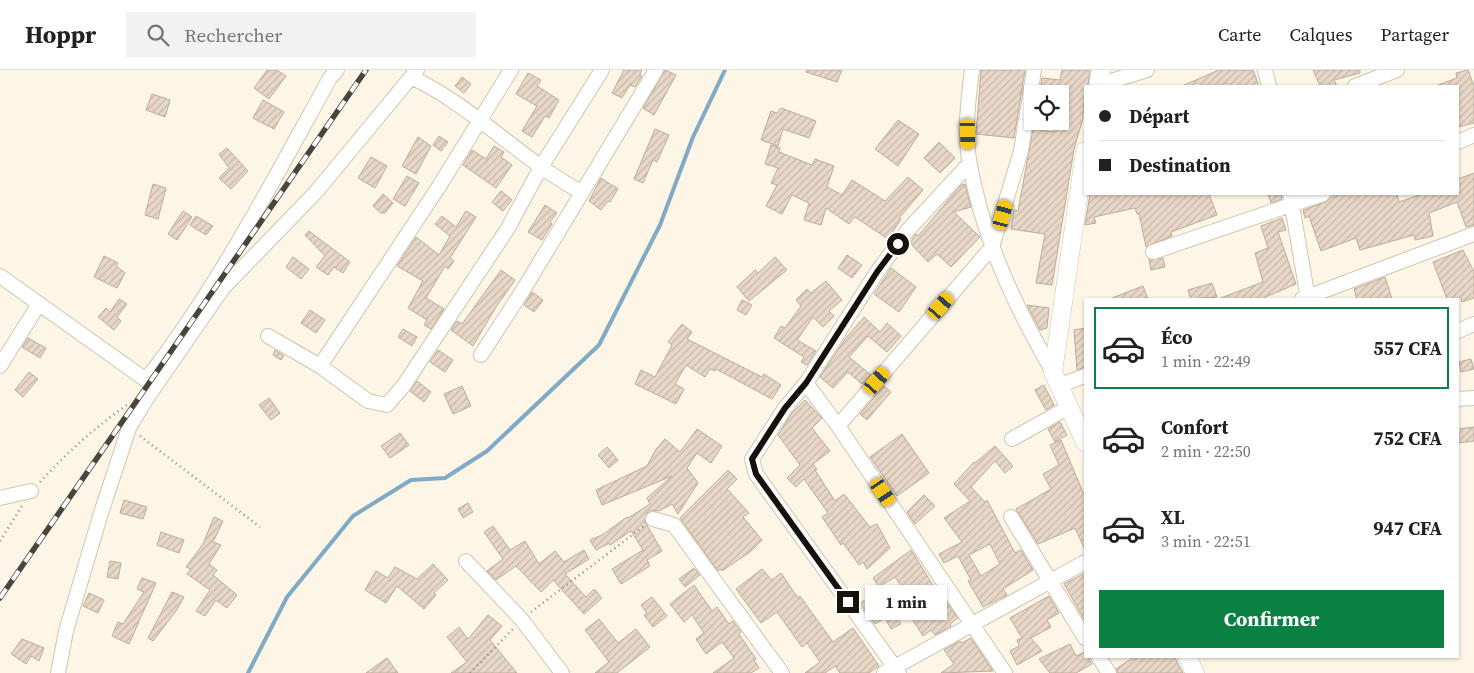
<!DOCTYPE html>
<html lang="fr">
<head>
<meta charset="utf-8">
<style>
	body { margin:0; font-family:"Source Serif 4",serif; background:#f2f2f2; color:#202124; height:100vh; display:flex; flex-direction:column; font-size:19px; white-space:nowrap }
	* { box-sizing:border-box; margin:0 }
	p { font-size:16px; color:#757577 }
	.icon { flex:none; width:28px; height:28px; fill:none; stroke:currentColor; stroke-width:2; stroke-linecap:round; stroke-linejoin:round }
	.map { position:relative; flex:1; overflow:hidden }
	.sheet { position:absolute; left:1084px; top:228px; width:375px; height:360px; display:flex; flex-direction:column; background:#fff; border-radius:0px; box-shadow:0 1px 4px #0004 }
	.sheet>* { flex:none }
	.hud { position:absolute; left:1084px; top:15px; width:375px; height:110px; border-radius:0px; box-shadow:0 1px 4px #0004; display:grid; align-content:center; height:110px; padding:0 15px; background:#fff }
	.fabs { position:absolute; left:1024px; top:15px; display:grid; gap:10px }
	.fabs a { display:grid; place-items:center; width:45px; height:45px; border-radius:0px; background:#fff; box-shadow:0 1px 4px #0004; font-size:25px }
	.end { position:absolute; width:22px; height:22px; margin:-11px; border:6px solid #16120b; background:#fff; box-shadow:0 0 0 2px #fff }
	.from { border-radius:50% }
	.bubble { position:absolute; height:35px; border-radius:0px; background:#fff; box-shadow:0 1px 4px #0004; font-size:16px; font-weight:700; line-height:35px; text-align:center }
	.car { position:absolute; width:15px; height:30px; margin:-15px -8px; border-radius:6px; box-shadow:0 0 4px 1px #0007; background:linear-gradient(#f5c518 24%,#345 0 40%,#f5c518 0 76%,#345 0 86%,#f5c518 0) }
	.hud b { display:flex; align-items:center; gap:18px; height:48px; font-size:19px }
	.hud b+b { border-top:1px solid #e0e0e0 }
	.hud i { width:12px; height:12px; background:#202124 }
	ul { padding:9px 0 0; list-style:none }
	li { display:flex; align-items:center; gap:15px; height:82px; margin:0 10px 8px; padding:0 5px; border:2px solid transparent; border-radius:0px }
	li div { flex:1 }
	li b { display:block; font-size:19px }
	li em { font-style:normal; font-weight:700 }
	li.selected { border-color:#0b8043 }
	li>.icon { width:45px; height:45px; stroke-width:1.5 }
	.action { display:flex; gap:10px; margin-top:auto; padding:10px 15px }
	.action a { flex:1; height:58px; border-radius:0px; background:#0b8043; color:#fff; font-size:20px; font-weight:700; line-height:58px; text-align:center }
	header { display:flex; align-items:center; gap:30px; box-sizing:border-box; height:70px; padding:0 25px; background:#fff; border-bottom:1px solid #e0e0e0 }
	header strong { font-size:24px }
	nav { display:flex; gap:28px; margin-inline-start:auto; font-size:18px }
	.search { width:350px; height:45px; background:#f2f2f2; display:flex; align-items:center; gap:12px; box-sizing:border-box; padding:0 18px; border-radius:0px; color:#757577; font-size:19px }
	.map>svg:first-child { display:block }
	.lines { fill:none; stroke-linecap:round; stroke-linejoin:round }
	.stream { stroke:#80aac5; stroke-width:4 }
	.building { fill:url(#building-hatch); stroke:#bcac9d; fill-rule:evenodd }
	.minor-casing { stroke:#cfc5b2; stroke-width:16 }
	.tertiary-casing { stroke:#cfc5b2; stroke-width:19 }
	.path { stroke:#8f897e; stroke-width:2.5; stroke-dasharray:1 4; stroke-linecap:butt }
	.minor { stroke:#fff; stroke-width:14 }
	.tertiary { stroke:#fff; stroke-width:18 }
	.rail-casing { stroke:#4a453c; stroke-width:5.5 }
	.rail { stroke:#fff; stroke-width:4; stroke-dasharray:11; stroke-linecap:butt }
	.route { stroke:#16120b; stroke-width:6 }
</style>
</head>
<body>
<header>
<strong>Hoppr</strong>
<div class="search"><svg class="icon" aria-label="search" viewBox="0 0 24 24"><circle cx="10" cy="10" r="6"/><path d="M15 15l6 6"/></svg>Rechercher</div>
<nav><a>Carte</a><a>Calques</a><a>Partager</a></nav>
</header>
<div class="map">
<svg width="1474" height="603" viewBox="0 0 1474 603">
	<defs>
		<pattern id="building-hatch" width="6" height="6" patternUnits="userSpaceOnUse" patternTransform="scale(1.25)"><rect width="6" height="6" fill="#e8d7c7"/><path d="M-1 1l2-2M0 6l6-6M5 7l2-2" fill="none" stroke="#c6b8aa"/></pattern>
	</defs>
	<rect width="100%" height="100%" fill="#fdf5e5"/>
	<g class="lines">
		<!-- stream -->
		<path class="stream" d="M248,603L287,527L353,446L411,410L445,408L487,381L599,275L660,155L693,67L725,0"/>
	</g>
	<!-- building -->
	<path class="building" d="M267,0H277L286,6L269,29L254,18Z
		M624,0H642L640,4L642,6L635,17L630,15L622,28L612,23Z
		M665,0L676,5L654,45L643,38Z
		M807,0H842L837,12L806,2Z
		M981,0H1025L1014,68L976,64Z
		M1062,0H1090L1088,16H1085L1083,48L1074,79L1052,215L1036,213L1045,164L1011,159L1014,140L1018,141L1033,59L1053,62L1055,51H1060V24H1039L1042,8L1060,10Z
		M1219,0H1253L1259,16H1227L1226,13L1218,16H1182Z
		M1313,0H1360V3L1334,10L1337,16H1320Z
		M1468,0L1474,16V53L1458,57V16L1438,15L1457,8L1456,3Z
		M528,3L541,10L537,16L559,30L549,48L545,46L532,67L522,61L537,36L516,24Z
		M462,7L471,14L464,23L455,16Z
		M152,24L170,30L165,47L146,40Z
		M263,30L284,42L274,59L253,48Z
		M781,38L816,51L809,68L783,59L778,76L761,70L771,41L777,43Z
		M898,50L919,64L898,96L875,79Z
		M655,59L669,65L657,92L653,90L643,113L634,109Z
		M439,66L448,72L441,81L433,75Z
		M418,67L431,76L416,104L402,96Z
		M939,72L955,88L940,103L924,88Z
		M771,75L780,78L779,82L812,95L815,89L834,96L827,117L842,125L852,110L885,131L908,107L923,120L899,148L901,149L888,169L855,147L849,154L826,138L821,155L804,150L809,133L792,125L782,144L766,136L777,115L771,113L778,98L765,94Z
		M494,76L504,82L501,87L512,95L496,118L463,95L472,80L486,89Z
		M227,78L248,101L231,119L219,108L229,98L219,84Z
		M371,87L387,96L375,118L358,108Z
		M1474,103V155L1466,157L1457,132L1429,143L1433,166L1415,170L1414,165L1360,180L1356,168L1321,181L1309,146L1305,148L1303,140L1326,132L1335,124H1397L1399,132L1422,124H1458V109Z
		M407,106L419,113L405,136L393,129Z
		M601,108L618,119L610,132L608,131L601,140L589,131Z
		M153,114L166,118L158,149L145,145Z
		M965,114L971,137L954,142L980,167L951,197L937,184L928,192L910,173L916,164L918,166L961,115Z
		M501,121L512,130L503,141L492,132Z
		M383,124L393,133L385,143H381L373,136Z
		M1090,124H1209L1217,145L1171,162L1172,166L1146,177L1139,144H1137L1135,138L1094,147L1096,153L1085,155Z
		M1268,124H1281L1282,129L1271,133Z
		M545,135L557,143L550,152L552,154L542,170L528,162Z
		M183,141L192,147L177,170L168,164Z
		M466,141L476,147L450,188L454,191L448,199L445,196L426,228L444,239L431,259L424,255L427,250L408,238L423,211L397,196L416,167L439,185L450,166L435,154L442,146L456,157Z
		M196,146L213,156L206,165L190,155Z
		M1282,148L1286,160L1278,162L1296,214L1261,229H1218L1263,212L1255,183L1268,178L1261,156Z
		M309,161L350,192L343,203L334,197L328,205L316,197L325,186L305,165Z
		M1463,180L1474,202V228L1462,232L1461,228L1447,229L1433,192Z
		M847,185L862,195L852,208L838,198Z
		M104,186L118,193L116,196L125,203L117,218L94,207Z
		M293,187L309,199L301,209L286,197Z
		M775,187L787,200L749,231L737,217L755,200L758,203Z
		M1163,188L1165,197L1151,200L1149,189Z
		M891,198L916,217L899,242L874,224Z
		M501,200L515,210L496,237L473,276L451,260L457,251L462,254Z
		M1385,207L1392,229H1357L1354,219Z
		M826,211L842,230L829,241L834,246L823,257L813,247L797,270L816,281L807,295L801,292L804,287L774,268L781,256L785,258L801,236L796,230L807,219L811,223Z
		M1212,213L1217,227L1191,229L1188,220Z
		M1143,216L1148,229H1112V228Z
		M532,222L543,230L534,242L524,235Z
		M119,229L127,234L117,247L121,251L114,260L98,247L106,238L110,242Z
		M742,230L752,235L746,245L737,240Z
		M1027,235L1049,238L1047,258L1040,260Z
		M310,240L325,250L316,263L301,253Z
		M864,247L880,262L887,253L901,266L887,282L868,266L849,287L871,305L862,314L848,302L833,318L820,307L845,269Z
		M682,254L692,262L687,269L762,307L764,304L781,315L772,329L716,299L715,301L710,299L705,307L686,295L675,314L684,319L676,334L635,314L641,300L655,307L672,275L668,272Z
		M1085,258V297L1077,300L1074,260Z
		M403,259L417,267L412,276L398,267Z
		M28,268L46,278L40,288L22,277Z
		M275,280L284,286L281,290L273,285Z
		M438,280L453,290L445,302L430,292Z
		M1471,289L1474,299L1461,302L1459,292Z
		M29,302L38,309L23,327L15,320Z
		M417,311L431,322L424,332L410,321Z
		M1044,315L1054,335L1046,340L1035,320Z
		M462,316L471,336L453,344L444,324Z
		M884,316L891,322L867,350L860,344Z
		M269,328L280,343L271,350L259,335Z
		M805,330L822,348L812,358L830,381L813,394L817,399L815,400L835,431L844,424L870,457L877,454L890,478L867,499L863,492L859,495L843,473L841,475L822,447L828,443L804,409L796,417L787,408L800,395L778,365L792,343Z
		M1060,352L1067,365L1055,372L1048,359Z
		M1474,357V371L1458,373V359Z
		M697,359L722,376L711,393L697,383L687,398L698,413L678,444L672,434L659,441L651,440L647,443L645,452L662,481L647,490L650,496L621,514L612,499L643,480L631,461L610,475L609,473L596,480L590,470L602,465L627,447L628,448L650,434L647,428L672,406L602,435L596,420L647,396L656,379L665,369L680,382Z
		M400,363L409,375L390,388L381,376Z
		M902,364L929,403L897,426L870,387Z
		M1061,370L1085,427V480L1075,458L1038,474L1016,439L1051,419L1043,404L1059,395L1050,375Z
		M995,376L1013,396L1005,403L995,391L971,417L985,432L987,430L1015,483L1021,480L1033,500L1003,519L1007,525L983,537L968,511L971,510L958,486L944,493L939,484L962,472L944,448L970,431L954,414L974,392L975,393ZM990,474L1000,494L981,506L969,485Z
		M607,377L618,390L609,398L598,385Z
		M728,400L737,409L727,419L749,443L743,447L762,470L750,482L722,501L721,499L718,501L680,448Z
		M924,425L935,436L915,454L907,442Z
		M124,430L147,437L143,449L120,443Z
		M468,433L473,442L463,448L458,439Z
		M214,447L223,451L213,472L221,475L209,494L217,500L213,505L237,525L227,538L216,530L205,546L196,541L210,520L187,504L191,499L186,497L203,474Z
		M493,456L510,480L525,471L539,494L555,481L564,492L584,480L589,489L565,504L586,527L594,519L602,528L584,544L553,510L541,522L516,496L496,510L487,501L503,489L484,462Z
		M161,462L184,470L179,483L157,475Z
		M911,480L944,533L946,532L958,548L950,554L951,556L935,565L931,560L923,566L907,541L915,537L895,507L879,517L873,508Z
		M110,491L121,493L118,509L107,507Z
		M433,494L448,510L434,523L436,525L424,539L397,516L386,533L365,520L376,501L388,508L395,497L417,509Z
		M694,498L700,505L685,517L679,509Z
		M762,499L772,510L781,503L798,528L800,526L833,572L853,558L879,596L869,603H840L835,596L825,603H805L820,592L807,573L802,577L777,542L761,553L736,519Z
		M1085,503V551L1064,514Z
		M142,508L156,513L129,574L112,566L118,552L123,554L144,522L137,519Z
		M694,515L712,541L717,537L729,554L733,551L741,562L739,564L756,589L754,590L759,598L751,603H713L734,588L722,572L706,584L696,569L704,563L692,545L684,552L670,534Z
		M879,521L901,554L891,559L885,548L875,554L860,533Z
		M172,522L184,527L176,541L153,571L148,568Z
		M89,523L104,530L98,543L83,536Z
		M1049,526L1059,543L1047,550L1051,557L1031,568L1042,581L1017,595L1010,581L1019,576L1017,570L1022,568L1010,548Z
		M652,527L667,546L653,557L644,545L647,543L641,535Z
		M488,545L502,556L490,570L517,603H451L467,592L447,567L459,557L468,569Z
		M599,549L618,573L636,559L650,577L617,603H595L609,592L585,560Z
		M971,568L993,601L941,603L954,594L944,580L960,571L962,573Z
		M22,569L44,578L39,591L31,586L26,594L11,584Z
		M1070,574L1076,586L1085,582V586H1087L1092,594L1076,603H1050L1039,589Z
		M1135,586H1174L1183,603H1118L1116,599Z
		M387,588L398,603H366Z"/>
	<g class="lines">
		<defs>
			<path id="minor" d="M972,0C968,30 964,65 970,95C983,169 1016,238 1053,302
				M1265,0L1269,16
				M413,8C459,30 498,66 540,96C553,106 568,114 582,123
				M1098,15L1147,0
				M1355,16L1397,0
				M1458,72L1474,65
				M1290,124L1308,229
				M1153,182L1323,124
				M0,206L146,310C218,217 273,111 330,8L337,0
				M1302,229L1474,164
				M1458,261L1474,254
				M268,266L320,296L368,331L387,335L404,315L508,158L541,97L602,0
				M481,285L525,217L656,0
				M0,296L39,234
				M320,296L438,118L511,0
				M806,313L838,356L1005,603
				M1058,316L1085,306
				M1458,329L1474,328
				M838,356L992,177L1021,81L1034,0
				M1012,369L1069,337
				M0,428L31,421
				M1011,447L1085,568
				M653,449L674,455L782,603
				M466,491L522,550L562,603
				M1098,586L1109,603
				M58,603L66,561L101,443L129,358L147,328L223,218L316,122L417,0
				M884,603L1085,492
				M899,603L756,404L752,389L785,338L806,313L877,202L908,160L969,94"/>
			<path id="tertiary" d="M1098,16L1101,0
				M1085,81L1053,302L1085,372
				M1187,586L1195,603"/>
		</defs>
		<!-- minor casing -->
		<use href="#minor" class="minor-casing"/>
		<!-- tertiary casing -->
		<use href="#tertiary" class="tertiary-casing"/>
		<!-- path -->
		<path class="path" d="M140,366L260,457
			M40,412C67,383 94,358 127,335
			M0,471L22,436
			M531,542L644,456
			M470,603L514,558"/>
		<!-- minor -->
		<use href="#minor" class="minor"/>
		<!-- tertiary -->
		<use href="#tertiary" class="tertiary"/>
		<defs>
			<path id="rail" d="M0,528L366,0"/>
		</defs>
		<!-- rail casing -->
		<use href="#rail" class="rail-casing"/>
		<!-- rail -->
		<use href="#rail" class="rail"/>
	</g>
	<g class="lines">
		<!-- route -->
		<path class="route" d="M848,532L756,404L752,389L785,338L806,313L877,202L898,174"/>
	</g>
</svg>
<div class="fabs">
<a><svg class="icon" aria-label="locate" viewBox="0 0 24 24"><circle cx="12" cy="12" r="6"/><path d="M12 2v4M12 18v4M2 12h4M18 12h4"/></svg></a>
</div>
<i class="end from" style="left:898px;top:174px"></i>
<i class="end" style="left:848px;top:532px"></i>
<div class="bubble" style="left:865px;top:515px;width:82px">1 min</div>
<i class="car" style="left:968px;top:64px;rotate:178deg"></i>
<i class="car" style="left:1003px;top:145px;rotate:15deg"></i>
<i class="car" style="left:941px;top:236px;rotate:41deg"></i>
<i class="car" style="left:877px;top:311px;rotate:41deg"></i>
<i class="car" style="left:883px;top:422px;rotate:146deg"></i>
<div class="hud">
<b><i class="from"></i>Départ</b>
<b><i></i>Destination</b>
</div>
<section class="sheet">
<ul>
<li class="selected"><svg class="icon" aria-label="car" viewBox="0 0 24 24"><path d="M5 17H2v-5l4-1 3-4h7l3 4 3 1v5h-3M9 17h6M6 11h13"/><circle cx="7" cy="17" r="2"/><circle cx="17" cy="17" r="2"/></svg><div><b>Éco</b><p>1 min · 22:49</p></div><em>557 CFA</em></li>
<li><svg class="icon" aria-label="car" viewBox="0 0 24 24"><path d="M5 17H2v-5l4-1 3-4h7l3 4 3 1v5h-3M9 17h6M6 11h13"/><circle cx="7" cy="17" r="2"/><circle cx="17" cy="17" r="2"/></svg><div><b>Confort</b><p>2 min · 22:50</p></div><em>752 CFA</em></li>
<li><svg class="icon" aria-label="car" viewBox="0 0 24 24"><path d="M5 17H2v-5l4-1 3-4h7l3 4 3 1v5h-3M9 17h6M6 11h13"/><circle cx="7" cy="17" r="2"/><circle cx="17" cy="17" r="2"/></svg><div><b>XL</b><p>3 min · 22:51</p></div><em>947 CFA</em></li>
</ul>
<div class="action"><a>Confirmer</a></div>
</section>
</div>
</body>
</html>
